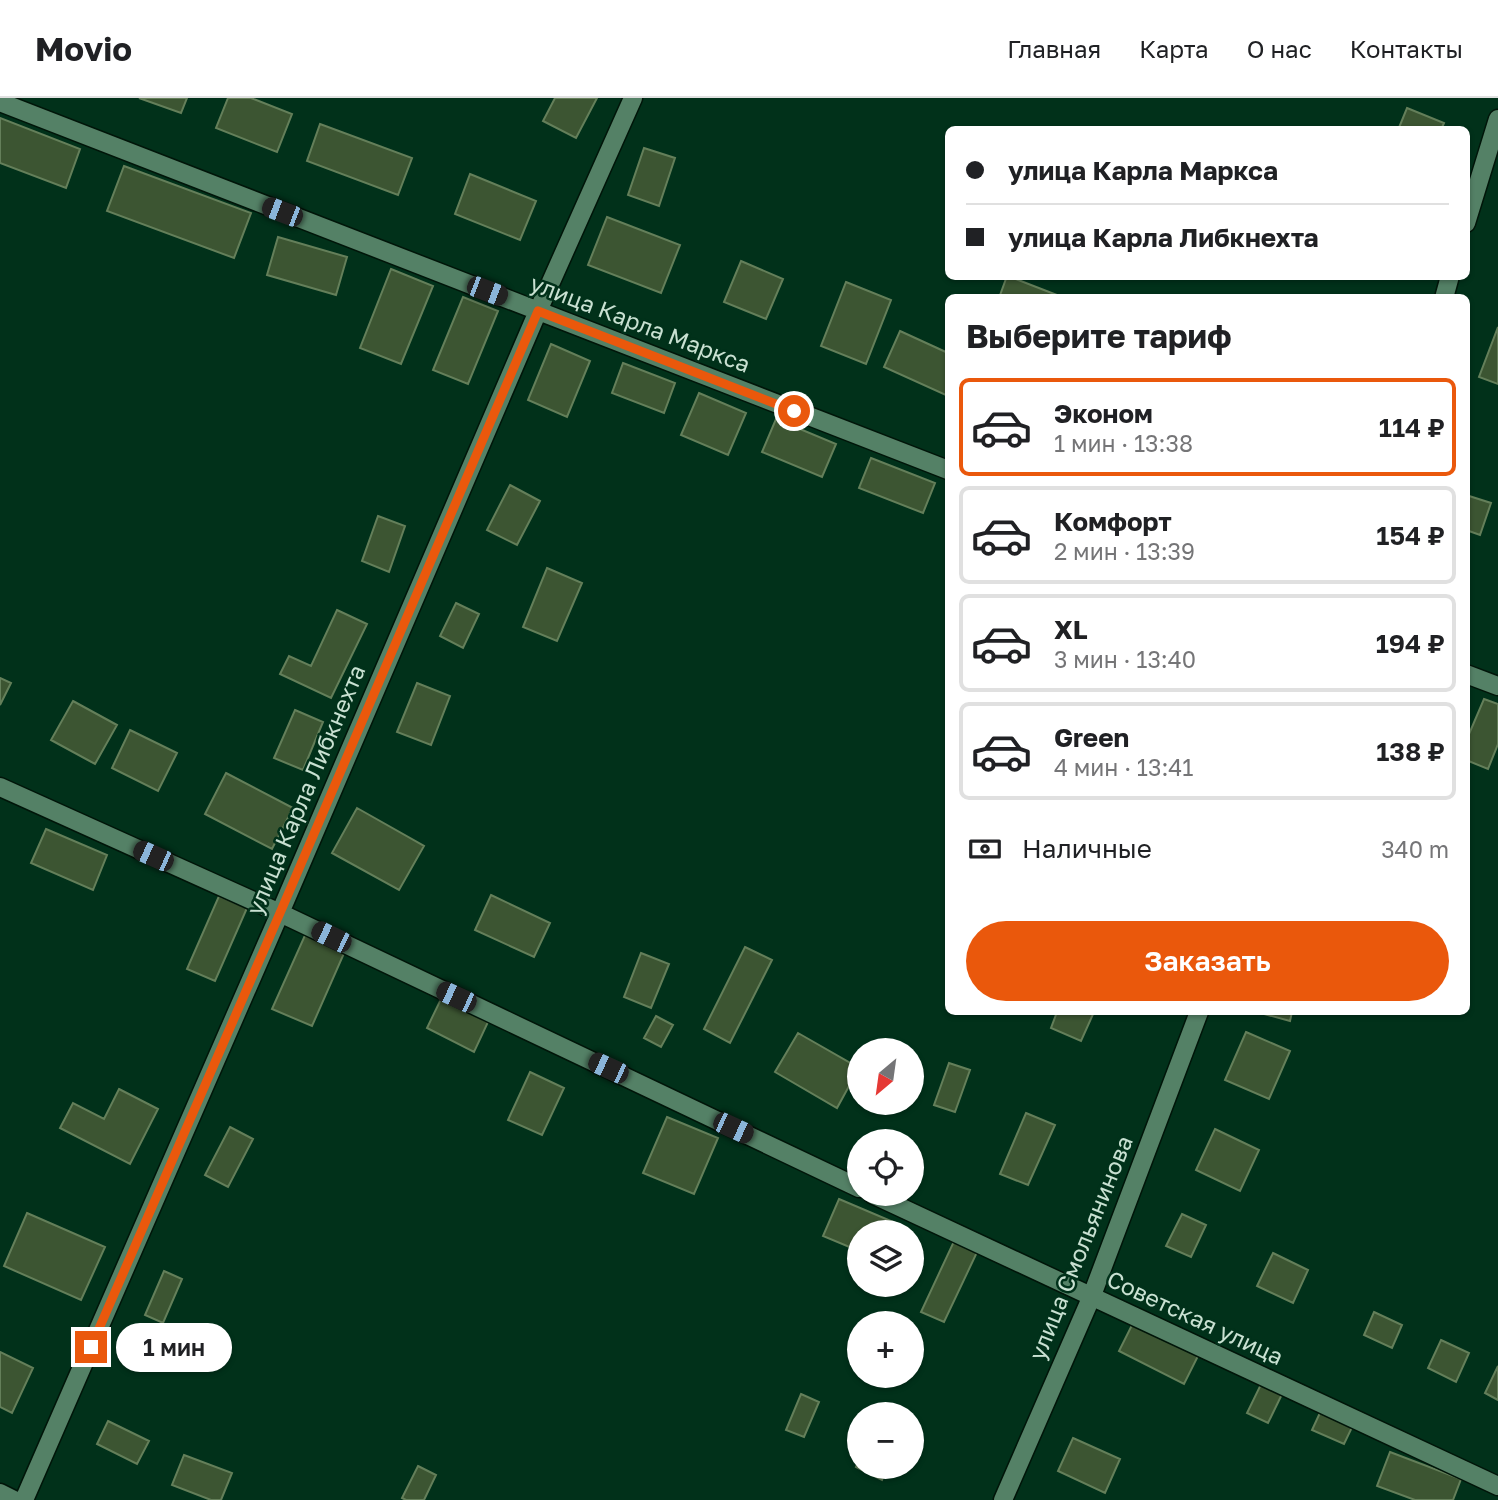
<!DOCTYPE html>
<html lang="ru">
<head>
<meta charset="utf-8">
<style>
	body { margin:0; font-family:"Golos Text",sans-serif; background:#f6f6f6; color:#202124; height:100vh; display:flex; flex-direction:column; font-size:26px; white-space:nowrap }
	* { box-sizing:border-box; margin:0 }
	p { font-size:23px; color:#757577 }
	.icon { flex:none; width:38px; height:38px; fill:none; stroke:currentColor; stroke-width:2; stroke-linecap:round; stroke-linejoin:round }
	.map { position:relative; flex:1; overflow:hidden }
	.panel { position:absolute; left:945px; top:196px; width:525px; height:721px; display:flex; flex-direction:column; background:#fff; border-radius:10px; box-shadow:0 2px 5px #0004 }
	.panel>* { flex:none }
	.hud { position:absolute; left:945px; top:28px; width:525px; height:154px; border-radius:10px; box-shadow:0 2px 5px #0004; display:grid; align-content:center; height:154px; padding:0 21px; background:#fff }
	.needle { width:46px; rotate:209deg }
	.buttons { position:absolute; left:847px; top:940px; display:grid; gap:14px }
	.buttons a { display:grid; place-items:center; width:77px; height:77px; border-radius:50%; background:#fff; box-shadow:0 2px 5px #0004; font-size:35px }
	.end { position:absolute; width:32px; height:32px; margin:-16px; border:9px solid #ea580c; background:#fff; box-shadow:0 0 0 4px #fff }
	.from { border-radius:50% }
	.bubble { position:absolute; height:49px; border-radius:24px; background:#fff; box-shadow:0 2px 5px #0004; font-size:23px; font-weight:600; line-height:49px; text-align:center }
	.car { position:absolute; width:21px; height:42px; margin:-21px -10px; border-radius:9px; box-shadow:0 0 5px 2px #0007; background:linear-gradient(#222 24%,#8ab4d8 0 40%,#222 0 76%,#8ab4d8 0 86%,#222 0) }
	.hud b { display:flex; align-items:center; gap:24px; height:66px; font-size:26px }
	.hud b+b { border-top:2px solid #e0e0e0 }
	.hud i { width:18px; height:18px; background:#202124 }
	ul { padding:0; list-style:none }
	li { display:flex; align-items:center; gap:21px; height:98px; margin:0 14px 10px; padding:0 7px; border:4px solid #e0e0e0; border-radius:10px }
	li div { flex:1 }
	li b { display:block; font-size:26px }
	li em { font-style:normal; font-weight:600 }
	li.selected { border-color:#ea580c }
	li>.icon { width:63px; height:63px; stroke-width:1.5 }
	h2 { padding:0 21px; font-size:32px; line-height:84px }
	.pay { display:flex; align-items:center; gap:18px; height:77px; padding:0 21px; font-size:26px }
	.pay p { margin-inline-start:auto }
	.button { display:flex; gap:14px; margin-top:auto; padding:14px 21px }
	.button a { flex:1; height:80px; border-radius:42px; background:#ea580c; color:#fff; font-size:28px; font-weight:600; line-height:80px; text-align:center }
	header { display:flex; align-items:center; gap:42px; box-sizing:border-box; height:98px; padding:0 35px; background:#fff; border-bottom:2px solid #e0e0e0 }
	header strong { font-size:33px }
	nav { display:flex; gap:38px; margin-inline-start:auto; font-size:24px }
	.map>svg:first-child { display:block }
	.building { fill:#3c5532; stroke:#647f5a; stroke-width:2 }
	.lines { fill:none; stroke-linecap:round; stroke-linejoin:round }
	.street-casing { stroke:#011509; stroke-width:21 }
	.street { stroke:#548166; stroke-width:18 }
	.route { stroke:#ea580c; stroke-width:9 }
	.labels { text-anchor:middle; stroke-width:5; stroke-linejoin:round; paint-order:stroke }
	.street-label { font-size:23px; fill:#c9e1d2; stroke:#01311a }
</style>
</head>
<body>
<header>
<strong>Movio</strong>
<nav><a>Главная</a><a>Карта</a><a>О нас</a><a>Контакты</a></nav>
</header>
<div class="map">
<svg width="1498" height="1402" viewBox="0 0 1498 1402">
	<rect width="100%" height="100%" fill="#01311a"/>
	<!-- building -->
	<path class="building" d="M139,0H187L181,15Z
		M228,0H251L292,16L277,54L216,30Z
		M555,0H597L576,40L543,23Z
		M1407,10L1444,25L1441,32H1398Z
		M0,20L80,51L66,90L0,65Z
		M320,26L412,60L398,97L307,63Z
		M644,50L675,60L659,108L628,97Z
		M124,68L251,115L234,160L107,113Z
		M470,76L536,103L520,142L455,116Z
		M607,119L680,147L661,195L588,167Z
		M278,139L347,159L336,197L267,177Z
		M741,163L783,181L766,221L724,204Z
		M391,171L433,188L401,266L360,250Z
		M1007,178H1008L1062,199L999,200Z
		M846,184L891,202L866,266L821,248Z
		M463,199L498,213L468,286L433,272Z
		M1498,229V286L1479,279Z
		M900,233L948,255V298L884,269Z
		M551,246L590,263L567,319L528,302Z
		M623,265L675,285L664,315L612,295Z
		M699,295L746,315L728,357L681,337Z
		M776,321L836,346L822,379L762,354Z
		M871,360L935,385L923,415L859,390Z
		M510,387L540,403L517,447L487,432Z
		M1466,397L1491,405L1480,437L1466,432Z
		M378,418L405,428L389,474L362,463Z
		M547,470L582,485L557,543L523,529Z
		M456,505L479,516L463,550L440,538Z
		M337,512L367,526L331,600L280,576L289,558L311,568Z
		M0,580L11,585L0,607Z
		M417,585L450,598L431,647L397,634Z
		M1484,601L1498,606V646L1488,671L1466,662V643Z
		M73,603L117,627L95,666L51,642Z
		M295,612L323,624L303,672L274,660Z
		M130,632L177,655L158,693L112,670Z
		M226,675L293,710L272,751L205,716Z
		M357,710L424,748L399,792L332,755Z
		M46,731L107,757L93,792L31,765Z
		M491,797L550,825L534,859L475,832Z
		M219,798L247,810L215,883L187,871Z
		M306,835L345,853L312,928L272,911Z
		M745,849L772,862L730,945L704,931Z
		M641,855L669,866L651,910L624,899Z
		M441,901L488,924L474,954L427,930Z
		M1057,914H1094L1081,943L1051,930Z
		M1257,914H1292L1290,923Z
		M656,918L673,927L661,949L644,940Z
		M1246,934L1290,953L1269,1001L1225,982Z
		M798,935L859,970L837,1010L775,974Z
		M949,965L970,972L955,1014L934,1007Z
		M530,974L564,990L542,1037L508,1022Z
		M119,991L158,1011L130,1066L60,1030L73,1005L104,1021Z
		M1026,1015L1055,1027L1028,1087L1000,1076Z
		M667,1019L718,1040L694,1096L643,1075Z
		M230,1029L253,1041L228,1089L205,1077Z
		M1215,1031L1259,1052L1240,1093L1196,1072Z
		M839,1101L898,1126L894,1134H859V1153L823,1138Z
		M27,1115L105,1149L81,1202L4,1168Z
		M1182,1116L1206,1127L1191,1159L1166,1148Z
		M956,1139L979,1150L944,1224L921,1214Z
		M1273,1155L1308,1172L1293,1205L1257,1188Z
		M164,1173L182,1181L163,1225L145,1217Z
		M1374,1214L1402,1227L1392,1250L1364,1237Z
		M1134,1223L1199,1256L1184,1286L1119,1253Z
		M1441,1242L1469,1255L1456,1284L1428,1270Z
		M0,1254L33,1270L12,1315L0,1309Z
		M1498,1268V1302L1485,1295Z
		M1266,1276L1287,1286L1268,1325L1247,1315Z
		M801,1296L819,1304L804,1339L786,1332Z
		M1324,1306L1356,1321L1344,1346L1312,1332Z
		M108,1323L149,1343L137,1366L97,1346Z
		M1073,1340L1120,1361L1105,1395L1058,1373Z
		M1390,1354L1461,1381L1453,1402H1415L1377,1388Z
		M184,1357L232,1375L221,1402H211L172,1387Z
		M859,1362V1368H888L882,1382L856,1369Z
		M418,1368L436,1377L424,1402H406L402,1400Z"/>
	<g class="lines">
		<defs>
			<path id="street" d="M0,4L948,372
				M1466,125L1498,21
				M1444,200L1450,178
				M1466,576L1498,588
				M0,689L280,815L859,1090
				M872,1096L1498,1388
				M0,1395L14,1402
				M24,1402L280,815L538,213L633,0
				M1003,1402L1091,1200L1199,914"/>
		</defs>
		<!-- street casing -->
		<use href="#street" class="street-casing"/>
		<!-- street -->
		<use href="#street" class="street"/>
	</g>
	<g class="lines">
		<!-- route -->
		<path class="route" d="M91,1249L280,815L538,213L794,313"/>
	</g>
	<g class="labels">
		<!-- street labels -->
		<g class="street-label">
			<text transform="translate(640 226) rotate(21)" y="8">улица Карла Маркса</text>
			<text transform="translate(306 692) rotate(-67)" y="8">улица Карла Либкнехта</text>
			<text transform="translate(1081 1150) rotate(-68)" y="8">улица Смольянинова</text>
			<text transform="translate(1195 1220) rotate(25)" y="8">Советская улица</text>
		</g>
	</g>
</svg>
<div class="buttons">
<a><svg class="needle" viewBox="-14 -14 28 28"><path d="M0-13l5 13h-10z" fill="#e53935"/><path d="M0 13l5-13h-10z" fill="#757577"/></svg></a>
<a><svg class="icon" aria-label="locate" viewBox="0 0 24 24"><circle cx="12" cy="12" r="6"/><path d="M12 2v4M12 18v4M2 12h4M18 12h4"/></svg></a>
<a><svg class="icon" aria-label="layers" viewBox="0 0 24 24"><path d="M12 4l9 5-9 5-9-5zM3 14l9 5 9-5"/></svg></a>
<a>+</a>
<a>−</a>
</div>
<i class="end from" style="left:794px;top:313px"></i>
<i class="end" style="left:91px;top:1249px"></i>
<div class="bubble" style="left:116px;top:1225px;width:116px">1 мин</div>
<i class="car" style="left:282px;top:114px;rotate:291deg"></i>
<i class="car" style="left:487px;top:193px;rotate:111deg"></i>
<i class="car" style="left:153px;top:758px;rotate:294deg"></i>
<i class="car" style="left:331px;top:839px;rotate:296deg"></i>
<i class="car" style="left:456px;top:899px;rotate:295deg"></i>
<i class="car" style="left:608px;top:970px;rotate:295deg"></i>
<i class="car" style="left:733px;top:1030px;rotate:115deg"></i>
<div class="hud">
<b><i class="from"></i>улица Карла Маркса</b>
<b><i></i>улица Карла Либкнехта</b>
</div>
<section class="panel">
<h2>Выберите тариф</h2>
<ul>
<li class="selected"><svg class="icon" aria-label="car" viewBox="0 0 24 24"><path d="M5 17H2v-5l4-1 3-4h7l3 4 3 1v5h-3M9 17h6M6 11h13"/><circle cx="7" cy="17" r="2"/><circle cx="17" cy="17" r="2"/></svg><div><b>Эконом</b><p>1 мин · 13:38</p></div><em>114 ₽</em></li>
<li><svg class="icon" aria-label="car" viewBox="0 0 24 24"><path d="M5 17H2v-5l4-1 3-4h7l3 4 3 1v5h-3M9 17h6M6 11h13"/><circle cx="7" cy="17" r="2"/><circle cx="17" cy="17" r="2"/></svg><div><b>Комфорт</b><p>2 мин · 13:39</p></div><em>154 ₽</em></li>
<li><svg class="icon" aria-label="car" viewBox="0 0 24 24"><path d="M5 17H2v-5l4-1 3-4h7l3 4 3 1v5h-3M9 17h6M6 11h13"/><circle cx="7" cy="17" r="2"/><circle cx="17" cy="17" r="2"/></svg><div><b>XL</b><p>3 мин · 13:40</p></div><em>194 ₽</em></li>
<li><svg class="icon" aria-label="car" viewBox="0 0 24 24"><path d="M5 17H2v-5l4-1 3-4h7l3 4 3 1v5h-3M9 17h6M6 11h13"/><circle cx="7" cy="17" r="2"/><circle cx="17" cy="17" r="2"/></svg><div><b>Green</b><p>4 мин · 13:41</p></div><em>138 ₽</em></li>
</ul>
<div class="pay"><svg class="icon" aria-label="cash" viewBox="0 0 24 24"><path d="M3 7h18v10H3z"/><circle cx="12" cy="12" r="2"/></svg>Наличные<p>340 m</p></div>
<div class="button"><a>Заказать</a></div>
</section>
</div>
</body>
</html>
